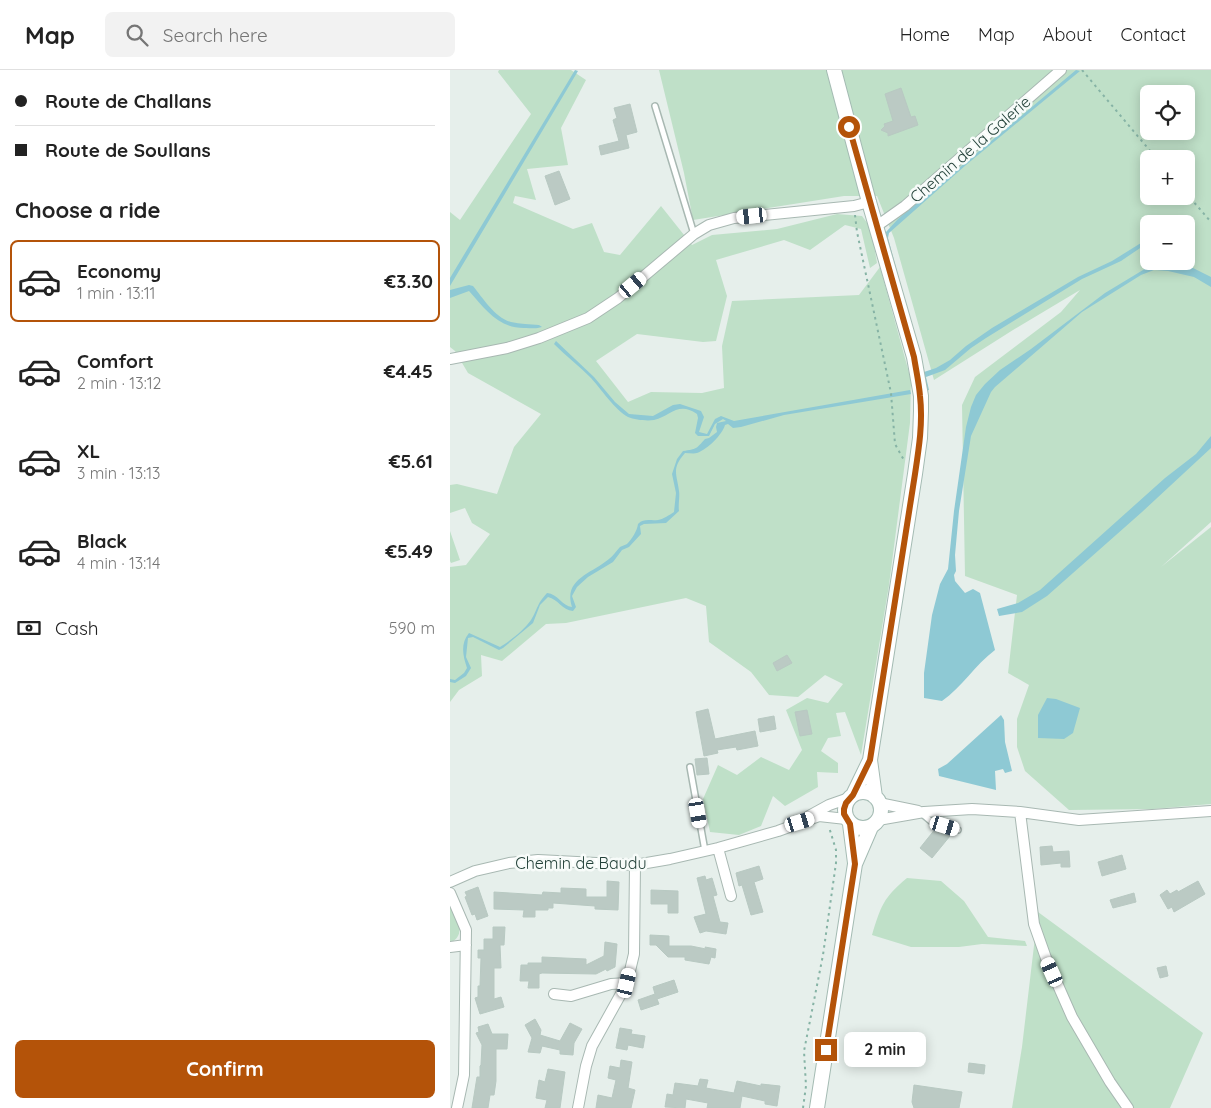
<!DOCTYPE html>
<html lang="en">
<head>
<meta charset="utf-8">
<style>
	body { margin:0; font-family:Quicksand,sans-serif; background:#f2f2f2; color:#222; height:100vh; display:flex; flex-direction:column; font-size:19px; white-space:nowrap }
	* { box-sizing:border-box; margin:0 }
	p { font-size:16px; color:#767676 }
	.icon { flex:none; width:28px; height:28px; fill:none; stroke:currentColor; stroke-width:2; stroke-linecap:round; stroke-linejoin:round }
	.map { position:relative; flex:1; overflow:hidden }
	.drawer { display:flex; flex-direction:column; background:#fff; width:450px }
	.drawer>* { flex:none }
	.top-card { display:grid; align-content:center; height:110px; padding:0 15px; background:#fff }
	.buttons { position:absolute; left:690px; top:15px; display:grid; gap:10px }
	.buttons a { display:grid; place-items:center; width:55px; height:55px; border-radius:8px; background:#fff; box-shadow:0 2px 12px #0003; font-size:25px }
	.end { position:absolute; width:22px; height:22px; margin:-11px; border:6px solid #b45309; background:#fff; box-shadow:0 0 0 2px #fff }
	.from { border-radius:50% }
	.bubble { position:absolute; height:35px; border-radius:8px; background:#fff; box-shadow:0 2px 12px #0003; font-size:16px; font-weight:800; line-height:35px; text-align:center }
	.car { position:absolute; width:15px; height:30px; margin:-15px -8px; border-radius:6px; box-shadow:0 0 4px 1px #0007; background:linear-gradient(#fff 24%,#345 0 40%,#fff 0 76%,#345 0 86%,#fff 0) }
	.top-card b { display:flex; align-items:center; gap:18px; height:48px; font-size:19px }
	.top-card b+b { border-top:1px solid #e0e0e0 }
	.top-card i { width:12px; height:12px; background:#222 }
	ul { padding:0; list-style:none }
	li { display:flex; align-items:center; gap:15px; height:82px; margin:0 10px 8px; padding:0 5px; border:2px solid transparent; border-radius:8px }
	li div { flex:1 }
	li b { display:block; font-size:19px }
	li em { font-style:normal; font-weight:800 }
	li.on { border-color:#b45309 }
	li>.icon { width:45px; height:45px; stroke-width:1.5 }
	h2 { padding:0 15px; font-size:22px; line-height:60px }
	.pay { display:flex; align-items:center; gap:12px; height:55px; padding:0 15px; font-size:19px }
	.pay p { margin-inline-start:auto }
	.cta { display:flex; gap:10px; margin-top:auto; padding:10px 15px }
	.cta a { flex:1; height:58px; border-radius:8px; background:#b45309; color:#fff; font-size:20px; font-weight:800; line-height:58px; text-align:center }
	header { display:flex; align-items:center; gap:30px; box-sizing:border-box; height:70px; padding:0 25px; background:#fff; border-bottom:1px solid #e0e0e0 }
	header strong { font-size:24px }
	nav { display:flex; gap:28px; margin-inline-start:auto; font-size:18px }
	.search { width:350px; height:45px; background:#f2f2f2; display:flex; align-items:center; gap:12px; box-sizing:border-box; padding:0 18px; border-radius:8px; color:#767676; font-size:19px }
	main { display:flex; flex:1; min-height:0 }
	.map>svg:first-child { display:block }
	.green { fill:#bfe0c8; fill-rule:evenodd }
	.water { fill:#8ec9d4 }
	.building { fill:#bbcac4; stroke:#b8c9c2 }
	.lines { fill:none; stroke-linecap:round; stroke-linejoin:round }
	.lane-casing { stroke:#a8b8b2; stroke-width:8 }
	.street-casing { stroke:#a8b8b2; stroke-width:12 }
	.secondary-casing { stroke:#a4bbb3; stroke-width:16 }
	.path { stroke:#86b3a5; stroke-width:2; stroke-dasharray:2.5 4; stroke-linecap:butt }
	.lane { stroke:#fff; stroke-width:5 }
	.street { stroke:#fff; stroke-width:10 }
	.secondary { stroke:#fff; stroke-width:14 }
	.route { stroke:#b45309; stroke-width:6 }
	.labels { text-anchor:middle; stroke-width:5; stroke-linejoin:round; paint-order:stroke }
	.street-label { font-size:16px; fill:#24423a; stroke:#f7fbf9 }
</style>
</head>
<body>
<header>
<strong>Map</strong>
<div class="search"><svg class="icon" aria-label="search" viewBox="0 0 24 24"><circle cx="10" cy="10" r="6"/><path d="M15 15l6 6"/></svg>Search here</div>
<nav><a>Home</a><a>Map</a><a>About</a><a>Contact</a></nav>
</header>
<main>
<section class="drawer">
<div class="top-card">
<b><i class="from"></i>Route de Challans</b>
<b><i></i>Route de Soullans</b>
</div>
<h2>Choose a ride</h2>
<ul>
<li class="on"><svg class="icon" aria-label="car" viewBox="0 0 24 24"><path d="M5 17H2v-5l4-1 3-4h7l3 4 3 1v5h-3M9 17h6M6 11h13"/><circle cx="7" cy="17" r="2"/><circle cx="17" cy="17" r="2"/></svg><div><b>Economy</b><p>1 min · 13:11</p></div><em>€3.30</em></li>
<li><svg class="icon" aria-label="car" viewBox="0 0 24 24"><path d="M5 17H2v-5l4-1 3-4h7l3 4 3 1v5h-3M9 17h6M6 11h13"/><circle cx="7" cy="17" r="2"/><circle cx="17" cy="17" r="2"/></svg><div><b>Comfort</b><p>2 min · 13:12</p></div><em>€4.45</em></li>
<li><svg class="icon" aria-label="car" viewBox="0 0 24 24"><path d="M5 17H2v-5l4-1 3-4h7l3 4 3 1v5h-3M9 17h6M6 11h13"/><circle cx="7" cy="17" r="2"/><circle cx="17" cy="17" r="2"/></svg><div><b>XL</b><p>3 min · 13:13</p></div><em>€5.61</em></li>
<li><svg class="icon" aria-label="car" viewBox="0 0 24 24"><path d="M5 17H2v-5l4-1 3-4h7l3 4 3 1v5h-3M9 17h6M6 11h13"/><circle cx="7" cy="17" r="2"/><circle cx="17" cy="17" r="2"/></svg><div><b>Black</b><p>4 min · 13:14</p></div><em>€5.49</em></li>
</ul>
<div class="pay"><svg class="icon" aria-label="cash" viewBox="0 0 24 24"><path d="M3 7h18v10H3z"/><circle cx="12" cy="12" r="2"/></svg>Cash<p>590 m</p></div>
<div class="cta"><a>Confirm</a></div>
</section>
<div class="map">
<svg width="761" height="1038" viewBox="0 0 761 1038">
	<rect width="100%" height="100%" fill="#e6efeb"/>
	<!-- green -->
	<path class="green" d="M49,0H121L136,10L111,58L118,95L77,99L86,130L65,126L63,133L123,159L142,153L154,182L170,185L211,136L242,175L262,165L327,159L387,144L412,146L421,158L427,193L420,198L411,159L395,155L360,180L334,170L266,190L277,226L266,271L253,272L187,264L146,291L178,332L201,322L252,323L274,318L272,276L282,231L409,225L430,197L461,310L460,353L439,515L411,685L395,642L386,643L391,666L378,668L371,681L388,693V703L367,702L368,717L335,736L323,726L311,756L289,765L260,762L253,729L268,695L287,705L311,687L339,700L352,680L336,640L357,628L378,633L393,614L375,605L348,627L319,625L301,602L259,572L256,536L236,528L116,553L96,554L52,591L31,585L32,606L9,620L0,632V497L16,495L40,464L22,453L15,438L0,443V415L7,414L47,424L64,377L91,344L18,303L5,281L0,277V142L10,150L81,44L48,2Z
		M209,0H761V452L711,497L761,457V734L703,739L619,740L575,701L567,677V649L579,615L558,603L567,525L515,506L512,335L525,307L611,242L630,220L563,260L484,310L444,168L427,126H394L243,150L234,103ZM699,24H736V61H699ZM699,89H736V126H699ZM699,154H736V191H699Z
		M0,461L10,490L1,493L0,491Z
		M457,808L491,811L514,831L538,867L575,871L577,876L532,874L509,877H461L422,865C431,836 433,828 457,808Z
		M0,833C6,847 18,864 0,873Z
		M588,842L753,963L720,1038H562L572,977Z"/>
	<!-- water -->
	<path class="water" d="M125,0L128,1L0,216V208Z
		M626,0L630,1L516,95L439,163L438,168L474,302L486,298L500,290L516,276L542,258L628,207L662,191L699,168V172L671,191L632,209L536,268L521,278L495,300L476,307L479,320L476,321L436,165V162L448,149Z
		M727,194L741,197L761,207V217L744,207L718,201L704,200L691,205L632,242L545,317L541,322L521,366L509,441L505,485L506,501L504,505L505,511L515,523L523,519L530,523L545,580C525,595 512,617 492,631L474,628V603L482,545L490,514L498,499L504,441L516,357L521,337L526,325L535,314L550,300L581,279L655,223L698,197Z
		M19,215L23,216C33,228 45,248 61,252C70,254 80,254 89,255L92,257C86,259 82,258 76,258C49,259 36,240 19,221L0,228V220Z
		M106,271L144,307L165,332L179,344L203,346L223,335L230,334L251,341L254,347L249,362L257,364L265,349L271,346L284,351L460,320L461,324L334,345L291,357L283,358L278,354L275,355C272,365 258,379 247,383C244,384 239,383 235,383C221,399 227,404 229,421C230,427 228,434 229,441L216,453L194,454L190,456L191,464L179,477L172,480L163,492L138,507L127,517L122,526L126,537L123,541C112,540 108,529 98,527L90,535L83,553L53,578L49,580L23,567L18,568L16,587L21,598L16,606L5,613L0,612V609L5,610L14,603L17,598C13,586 10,574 19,563L50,577C60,571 74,560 81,550C88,539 86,535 97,523C108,524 112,536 122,537C113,509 141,504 159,489C163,486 166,481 170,477C172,476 175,475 177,474C182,469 187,461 188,454C194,448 200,451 208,450C214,449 219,445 224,442L226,423L222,404L227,389L233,381C247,379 246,379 255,369L259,368L267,362L266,357L267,353L276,351L273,349L265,354L259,366H248L245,363L248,348L247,344C228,331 221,346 204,350C197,351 185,350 178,347C165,340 151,319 141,308C129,296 116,286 104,274Z
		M761,366V378L692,442L597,526L572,542L549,546L547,539L568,533L590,520L715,408L746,384Z
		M597,628L606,629L630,638L623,663L614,669L588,668V645Z
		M551,645L554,650L555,672L562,701L555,703L553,699L545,701L546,720L489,706L488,699L497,694Z"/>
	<!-- building -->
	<path class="building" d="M451,18L461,47L465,46L468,55L438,66V63L431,60L435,56L434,54L443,51L435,24Z
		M180,34L187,62L176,65L179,78L151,85L149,76L169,71L163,50L167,48L164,38Z
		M109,101L120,129L105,135L95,106Z
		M337,585L342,593L327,601L323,593Z
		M258,639L265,669L305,661L308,676L287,680L286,677L267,680L268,683L254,686L246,642Z
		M357,640L362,664L350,666L345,642Z
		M324,646L326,659L310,662L308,649Z
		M257,688L259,704L247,705L245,689Z
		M486,758L493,760L500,766L482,788L470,778Z
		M602,776L603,782L619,781L620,797H611V793L591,795L590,777Z
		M672,785L676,799L652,806L648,792Z
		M309,796L313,809L304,812L313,842L301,845L292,815L289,816L286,803Z
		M255,806L256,810L262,808L267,825L263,826L270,852L278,853L276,864L256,861L250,863L244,847L256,844L247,808Z
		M157,811L169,812L168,840L145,839V836L103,833V838H98V840H85V847H73L74,840L44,839V822L92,825L93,822L111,823V818L136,819V827H157Z
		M748,811L755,824L724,842L722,837L718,839L710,825L717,820L720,824L727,820L728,822Z
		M28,817L38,846L27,850L25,844L22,845L15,827L17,826L15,822Z
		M201,820L228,821V843H218V834H201Z
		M684,823L686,832L663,838L660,830Z
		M43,857H55L54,875H50L51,898H44V929L51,927L54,937L30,944L25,928L28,927V916H30L31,888H28V880H34V869H43Z
		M200,865L219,866V876H241L256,879L255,877L266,879L265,888L261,887L259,894L235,890V887H218L206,875H200Z
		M155,872L167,874L165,897L157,901L156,899L146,904L92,903L89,904V918H78L79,911H70L71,895H78V893H92V887L136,889V895L154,886Z
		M716,896L718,906L710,908L707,898Z
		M224,910L228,922L207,929L209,934L191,940L188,930L205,924L203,917Z
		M85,949L91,960L90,965L110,971L120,953L132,959L124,973L123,985L110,984V980L92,976L90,983L78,982L82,968L75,955Z
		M38,954L42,964H58L57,979H46V1011L44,1025H40L38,1038H22L27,1007H30V996L31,995L32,975L26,963L29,962L28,957Z
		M170,958L182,960L181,964L195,966L193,978L178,975L177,980L166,978Z
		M171,990L182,992L178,1018L185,1020L181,1038H146L148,1025L162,1028L166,1010L158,1008L160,996L170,998Z
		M519,993L535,995L534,1004L518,1002Z
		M98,999L115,1002L110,1038H95L97,1030L86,1028L89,1010L95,1012Z
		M250,1009L258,1010L256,1018L284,1023L287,1011L311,1016V1014L330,1016L327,1036L315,1034V1031L292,1026L290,1038H257L258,1033L236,1029L235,1038L215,1037L217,1024L223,1025L225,1013L248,1016Z
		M464,1015L512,1022L509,1038H464L462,1032Z"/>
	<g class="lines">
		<defs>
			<path id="lane" d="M205,36L244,164
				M240,697L255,781
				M471,743L483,753L508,760"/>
			<path id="street" d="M426,154L431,153L455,136L611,0
				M0,289L57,278L89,268L138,248L168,228L244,164L259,155L284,148L404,136L419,132
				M429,733L468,741
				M570,742L584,854L596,888L622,947L660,1012L678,1038
				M359,746L379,735L399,728
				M428,750L474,742L522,739L570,742L629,750L761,741
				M268,778L281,826
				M0,812L25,801L59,793L88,790L185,795L220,789L268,778L328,761L369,746L396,749
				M0,823L16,860L14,1005L7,1038
				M0,877L16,875
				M104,924L121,926L161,914L177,913
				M128,1038L136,996L142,976L177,913L184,884L185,795"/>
			<path id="secondary" d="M384,0L419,132L464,287L471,326V341L470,368L465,404L420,690L425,727
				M395 740a18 18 0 1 1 36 0a18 18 0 1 1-36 0Z
				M403,725L420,690
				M400,754L405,793
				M367,1038L405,794L421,757"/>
		</defs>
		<!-- lane casing -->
		<use href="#lane" class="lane-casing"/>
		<!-- street casing -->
		<use href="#street" class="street-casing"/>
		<!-- secondary casing -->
		<use href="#secondary" class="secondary-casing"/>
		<!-- path -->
		<path class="path" d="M632,0L707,89
			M736,123L761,152
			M405,145L407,162L441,323L445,374L455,392
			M353,1038L356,1016L354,981L373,885L386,793V780L379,757"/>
		<!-- lane -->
		<use href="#lane" class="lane"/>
		<!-- street -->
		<use href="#street" class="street"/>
		<!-- secondary -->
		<use href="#secondary" class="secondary"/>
	</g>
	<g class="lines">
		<!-- route -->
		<path class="route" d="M376,980L405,794L400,754L394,744V739L396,733L403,725L420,690L465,404C469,378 473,352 470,326C469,313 466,300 464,287L399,57"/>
	</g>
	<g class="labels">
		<!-- street labels -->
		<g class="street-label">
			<text transform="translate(520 79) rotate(-41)" y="6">Chemin de la Galerie</text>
			<text x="131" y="799">Chemin de Baudu</text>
		</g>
	</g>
</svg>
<div class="buttons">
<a><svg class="icon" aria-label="locate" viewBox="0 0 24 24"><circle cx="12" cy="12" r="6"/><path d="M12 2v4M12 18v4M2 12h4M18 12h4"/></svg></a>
<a>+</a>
<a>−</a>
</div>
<i class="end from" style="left:399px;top:57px"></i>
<i class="end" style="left:376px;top:980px"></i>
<div class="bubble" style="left:394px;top:962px;width:82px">2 min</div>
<i class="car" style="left:302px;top:146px;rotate:264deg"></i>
<i class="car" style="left:183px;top:215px;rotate:50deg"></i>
<i class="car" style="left:248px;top:743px;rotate:170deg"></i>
<i class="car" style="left:350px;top:752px;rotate:73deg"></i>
<i class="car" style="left:495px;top:756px;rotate:107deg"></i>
<i class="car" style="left:602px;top:902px;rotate:336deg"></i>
<i class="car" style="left:177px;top:913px;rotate:13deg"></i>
</div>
</main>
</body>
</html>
